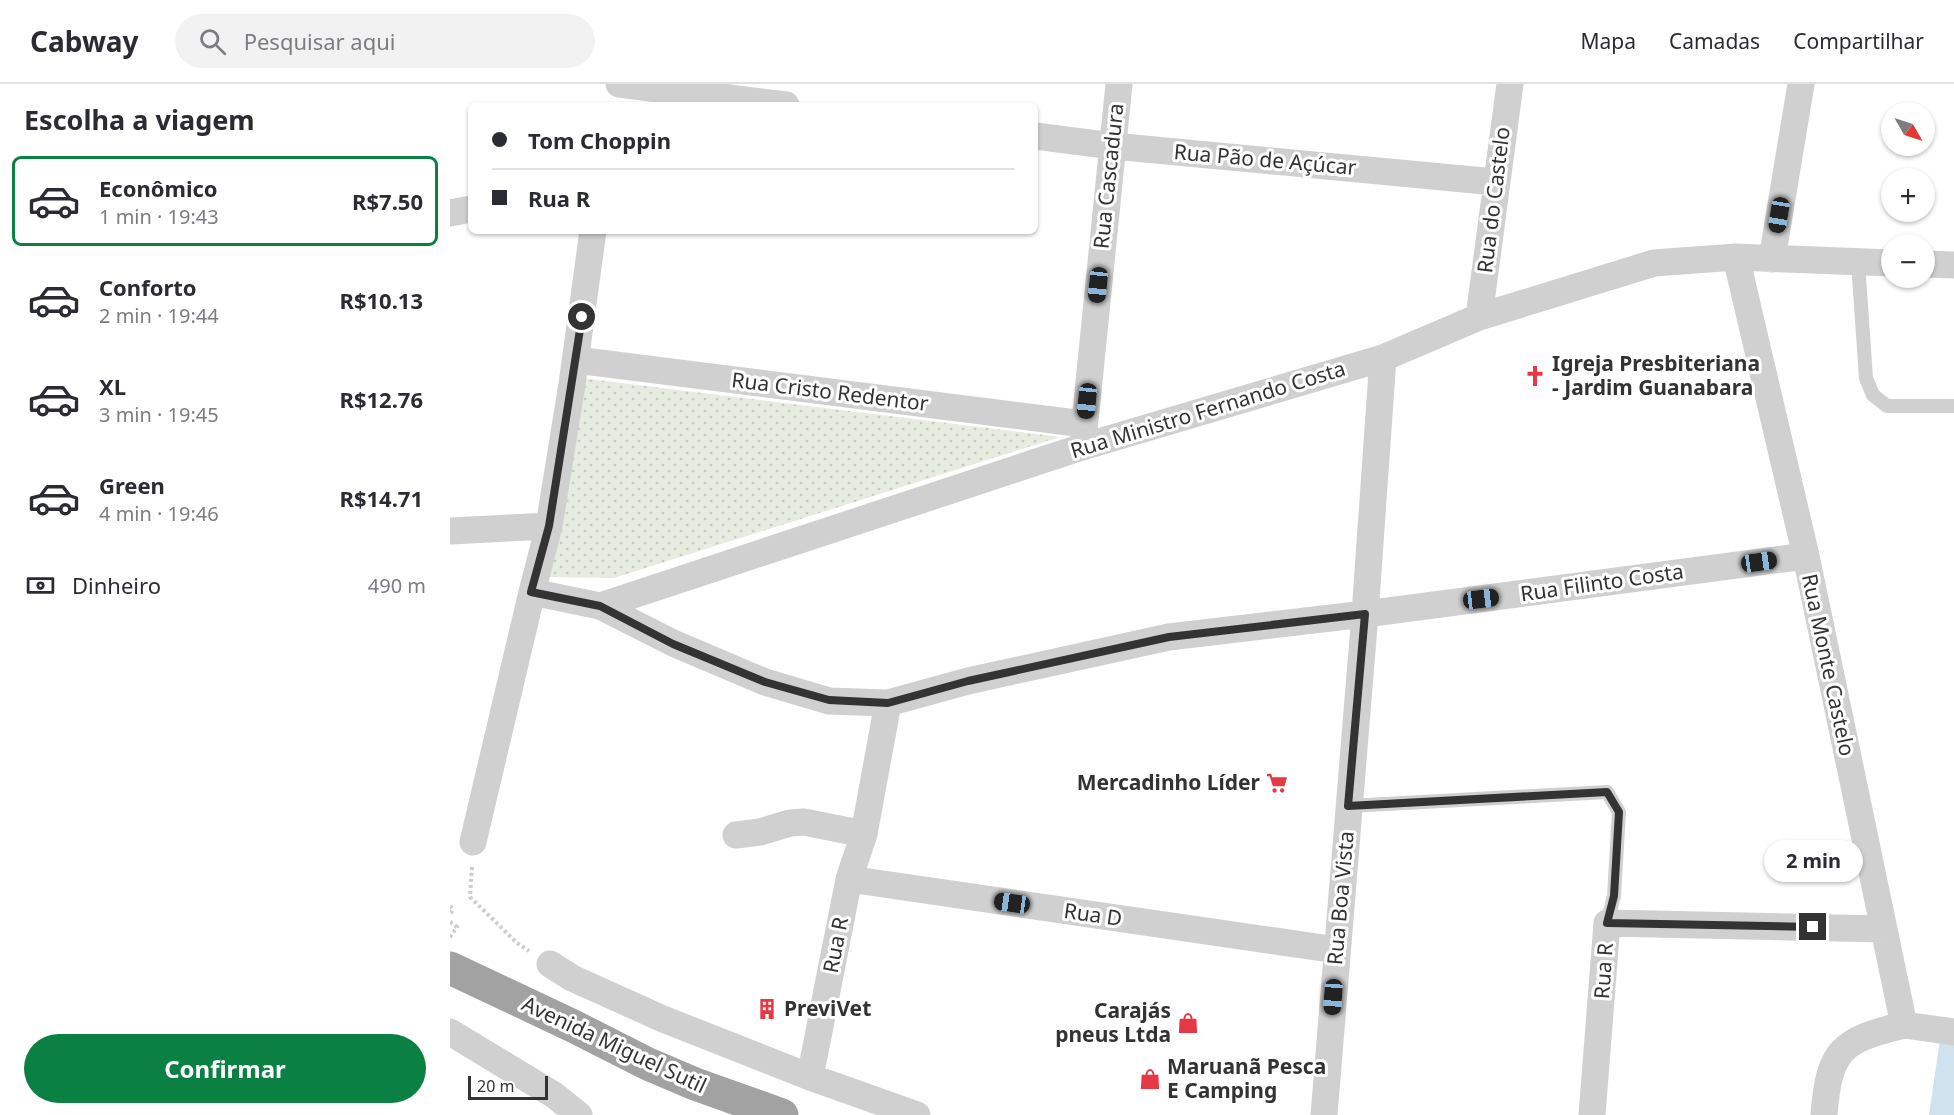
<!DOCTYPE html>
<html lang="pt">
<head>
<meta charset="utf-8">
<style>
	body { margin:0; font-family:"Noto Sans",sans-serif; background:#f2f2f3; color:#2b2b33; height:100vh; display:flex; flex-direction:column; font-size:22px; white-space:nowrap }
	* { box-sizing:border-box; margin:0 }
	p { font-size:20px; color:#7c7c81 }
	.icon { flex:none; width:33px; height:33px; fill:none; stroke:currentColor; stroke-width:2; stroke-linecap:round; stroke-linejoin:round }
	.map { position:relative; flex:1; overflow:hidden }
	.side { display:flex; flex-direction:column; background:#fff; width:450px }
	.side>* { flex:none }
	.banner { position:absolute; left:18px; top:18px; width:570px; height:132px; border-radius:9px; box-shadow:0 2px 4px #0004; display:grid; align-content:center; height:132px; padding:0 24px; background:#fff }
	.needle { width:39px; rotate:129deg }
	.tools { position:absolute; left:1431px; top:18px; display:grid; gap:12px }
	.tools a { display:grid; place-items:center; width:54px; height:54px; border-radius:50%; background:#fff; box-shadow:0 2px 4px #0004; font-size:30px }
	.scale { position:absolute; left:18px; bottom:15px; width:80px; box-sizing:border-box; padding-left:6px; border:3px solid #333; border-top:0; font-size:16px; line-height:21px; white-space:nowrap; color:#333; -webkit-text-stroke:4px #fff; paint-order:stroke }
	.end { position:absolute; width:27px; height:27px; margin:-14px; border:8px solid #333; background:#fff; box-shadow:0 0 0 3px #fff }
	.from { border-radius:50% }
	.bubble { position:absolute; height:42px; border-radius:21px; background:#fff; box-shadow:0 2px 4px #0004; font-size:20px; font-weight:700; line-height:42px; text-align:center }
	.car { position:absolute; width:18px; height:36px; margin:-18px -9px; border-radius:8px; box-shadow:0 0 4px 2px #0007; background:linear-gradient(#222 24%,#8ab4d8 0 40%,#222 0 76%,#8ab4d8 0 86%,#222 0) }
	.banner b { display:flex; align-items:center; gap:21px; height:57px; font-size:22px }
	.banner b+b { border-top:2px solid #e1e1e2 }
	.banner i { width:15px; height:15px; background:#2b2b33 }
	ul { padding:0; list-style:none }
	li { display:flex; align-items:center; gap:18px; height:90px; margin:0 12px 9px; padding:0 12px; border:3px solid transparent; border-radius:9px }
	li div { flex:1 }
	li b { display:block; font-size:22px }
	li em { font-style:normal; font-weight:700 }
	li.current { border-color:#0b8043 }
	li>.icon { width:54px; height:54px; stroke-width:1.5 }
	h2 { padding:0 24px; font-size:27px; line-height:72px }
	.pay { display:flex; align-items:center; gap:15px; height:66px; padding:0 24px; font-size:22px }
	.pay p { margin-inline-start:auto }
	.primary-button { display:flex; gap:12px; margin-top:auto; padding:12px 24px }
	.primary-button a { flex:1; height:69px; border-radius:36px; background:#0b8043; color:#fff; font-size:24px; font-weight:700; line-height:69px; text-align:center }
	header { display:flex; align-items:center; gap:36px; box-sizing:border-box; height:84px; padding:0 30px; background:#fff; border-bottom:2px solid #e1e1e2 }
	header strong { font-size:28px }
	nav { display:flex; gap:33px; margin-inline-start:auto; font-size:21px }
	.search { width:420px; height:54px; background:#f2f2f3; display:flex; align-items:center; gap:15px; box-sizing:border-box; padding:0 21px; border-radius:33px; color:#7c7c81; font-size:22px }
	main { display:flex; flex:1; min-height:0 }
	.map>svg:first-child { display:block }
	.grass { fill:url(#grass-dots) }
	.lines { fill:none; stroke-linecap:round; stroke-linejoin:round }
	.canal { stroke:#cfe2ee; stroke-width:28 }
	.path { stroke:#cdcdcd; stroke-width:4; stroke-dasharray:3 3; stroke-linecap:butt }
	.service { stroke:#d0d0d0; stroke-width:14 }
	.minor { stroke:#d0d0d0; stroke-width:27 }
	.trunk { stroke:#a2a2a2; stroke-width:33 }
	.route { stroke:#333; stroke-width:8 }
	.labels { text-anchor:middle; stroke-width:6; stroke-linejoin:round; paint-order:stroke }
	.street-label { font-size:21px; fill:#333; stroke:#fff }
	.poi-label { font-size:21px; font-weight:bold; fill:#333; stroke:#fff; text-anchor:start }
</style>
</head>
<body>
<header>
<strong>Cabway</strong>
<div class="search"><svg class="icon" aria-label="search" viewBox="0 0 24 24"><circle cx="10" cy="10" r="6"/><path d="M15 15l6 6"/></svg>Pesquisar aqui</div>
<nav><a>Mapa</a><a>Camadas</a><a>Compartilhar</a></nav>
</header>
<main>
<section class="side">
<h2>Escolha a viagem</h2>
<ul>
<li class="current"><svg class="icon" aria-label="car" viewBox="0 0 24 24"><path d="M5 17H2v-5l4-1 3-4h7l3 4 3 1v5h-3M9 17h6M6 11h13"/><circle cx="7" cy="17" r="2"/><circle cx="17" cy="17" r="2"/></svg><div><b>Econômico</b><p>1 min · 19:43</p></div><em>R$7.50</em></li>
<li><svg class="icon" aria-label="car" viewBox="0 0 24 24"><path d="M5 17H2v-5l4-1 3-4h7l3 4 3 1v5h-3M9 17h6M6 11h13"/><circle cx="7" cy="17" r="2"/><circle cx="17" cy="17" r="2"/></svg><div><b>Conforto</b><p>2 min · 19:44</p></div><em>R$10.13</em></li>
<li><svg class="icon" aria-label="car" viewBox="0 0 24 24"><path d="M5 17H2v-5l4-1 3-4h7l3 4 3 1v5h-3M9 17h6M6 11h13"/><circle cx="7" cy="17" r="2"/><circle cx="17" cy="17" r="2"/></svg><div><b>XL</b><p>3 min · 19:45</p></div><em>R$12.76</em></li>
<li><svg class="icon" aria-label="car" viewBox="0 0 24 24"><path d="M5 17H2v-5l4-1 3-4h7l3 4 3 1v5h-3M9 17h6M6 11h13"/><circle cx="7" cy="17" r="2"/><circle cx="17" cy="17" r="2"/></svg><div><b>Green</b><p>4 min · 19:46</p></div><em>R$14.71</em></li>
</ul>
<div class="pay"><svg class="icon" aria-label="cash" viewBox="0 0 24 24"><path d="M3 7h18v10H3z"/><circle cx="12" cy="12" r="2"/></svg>Dinheiro<p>490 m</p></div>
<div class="primary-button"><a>Confirmar</a></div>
</section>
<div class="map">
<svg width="1504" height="1031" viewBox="0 0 1504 1031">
	<defs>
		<pattern id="grass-dots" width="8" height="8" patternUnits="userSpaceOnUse" patternTransform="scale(1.5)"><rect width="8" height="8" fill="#e6ecdf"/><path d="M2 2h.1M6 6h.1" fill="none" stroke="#c6cbc0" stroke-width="1.8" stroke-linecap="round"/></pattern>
	</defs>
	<rect width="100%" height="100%" fill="#fff"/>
	<!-- grass -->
	<path class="grass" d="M131,294L610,353L164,494L96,493Z"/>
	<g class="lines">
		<!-- canal -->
		<path class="canal" d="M1493,1031L1504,957"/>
		<!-- path -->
		<path class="path" d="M22,783L20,813L67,859L79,867
			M0,822L3,825L0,831
			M0,838L7,843L0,853"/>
		<!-- service -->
		<path class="service" d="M1408,178L1416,294L1423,311L1437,322H1504
			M898,722L1157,708L1169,728L1164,812L1157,839"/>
		<!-- minor -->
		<path class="minor" d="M169,0L336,21
			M585,52L663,62L1045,98
			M0,129L21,125
			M1286,173L1356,472L1454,941L1504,948
			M1322,175L1351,0
			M1474,180L1504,181
			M1029,233L1060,0
			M126,276L634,340
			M633,357L669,0
			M0,447L99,442
			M82,508L150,522L632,363L933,274L1029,233L1204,179L1286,173L1442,179
			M150,522L223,559L315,598L379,617L438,619L518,597L719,553L915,530L1356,472
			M438,619L414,750L399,795L360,993L467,1031
			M286,751L310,748L340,739L354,738L414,750
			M23,758L82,508L99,442L122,300L143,147
			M399,795L887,866
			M100,880L122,894L213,935L360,993
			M0,948L104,1011L129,1031
			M874,1031L915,530L933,274
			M1142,1031L1157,839L1434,845
			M1374,1031C1379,966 1391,956 1454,941"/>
		<!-- trunk -->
		<path class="trunk" d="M0,884L123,942L198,980L245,1000L332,1031"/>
	</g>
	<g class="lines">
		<!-- route -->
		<path class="route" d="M132,233L99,442L81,508L150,522L223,560L315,598L379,616L438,619L518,597L719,553L915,530L898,722L1157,708L1169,728L1164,812L1157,839L1363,843"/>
	</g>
	<!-- icons -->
	<defs>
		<symbol id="church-bare" viewBox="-9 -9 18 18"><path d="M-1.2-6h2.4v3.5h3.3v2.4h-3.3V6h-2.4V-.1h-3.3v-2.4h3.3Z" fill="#e63946" stroke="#fff" stroke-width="2.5" paint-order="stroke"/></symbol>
		<symbol id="supermarket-bare" viewBox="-9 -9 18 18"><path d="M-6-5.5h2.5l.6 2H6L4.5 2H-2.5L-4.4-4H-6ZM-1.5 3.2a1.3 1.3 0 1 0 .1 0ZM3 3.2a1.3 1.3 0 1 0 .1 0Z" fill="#e63946" stroke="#fff" stroke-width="2.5" paint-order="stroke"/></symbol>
		<symbol id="building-bare" viewBox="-9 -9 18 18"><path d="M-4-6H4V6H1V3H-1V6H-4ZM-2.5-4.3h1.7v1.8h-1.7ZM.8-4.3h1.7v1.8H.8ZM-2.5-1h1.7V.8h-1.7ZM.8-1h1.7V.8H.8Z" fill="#e63946" stroke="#fff" stroke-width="2.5" paint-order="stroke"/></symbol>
		<symbol id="shop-bare" viewBox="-9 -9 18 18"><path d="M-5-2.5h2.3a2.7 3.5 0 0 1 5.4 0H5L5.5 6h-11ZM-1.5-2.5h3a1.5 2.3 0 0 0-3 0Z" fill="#e63946" stroke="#fff" stroke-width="2.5" paint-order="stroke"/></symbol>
	</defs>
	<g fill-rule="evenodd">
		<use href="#church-bare" x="1070" y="277" width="30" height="30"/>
		<use href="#supermarket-bare" x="812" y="684" width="30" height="30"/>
		<use href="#building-bare" x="302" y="910" width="30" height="30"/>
		<use href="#shop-bare" x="723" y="924" width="30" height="30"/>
		<use href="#shop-bare" x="685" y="980" width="30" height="30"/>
	</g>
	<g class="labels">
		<!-- street labels -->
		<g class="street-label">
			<text transform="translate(815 76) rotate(5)" y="7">Rua Pão de Açúcar</text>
			<text transform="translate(659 92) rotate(-84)" y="7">Rua Cascadura</text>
			<text transform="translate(1044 116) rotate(-83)" y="7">Rua do Castelo</text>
			<text transform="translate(380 308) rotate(7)" y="7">Rua Cristo Redentor</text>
			<text transform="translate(758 326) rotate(-17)" y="7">Rua Ministro Fernando Costa</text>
			<text transform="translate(1152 499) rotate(-8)" y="7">Rua Filinto Costa</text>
			<text transform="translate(1378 581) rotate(78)" y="7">Rua Monte Castelo</text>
			<text transform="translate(891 814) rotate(-85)" y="7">Rua Boa Vista</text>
			<text transform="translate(643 831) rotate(8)" y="7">Rua D</text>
			<text transform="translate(386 861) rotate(-79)" y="7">Rua R</text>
			<text transform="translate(1154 887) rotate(-86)" y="7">Rua R</text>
			<text transform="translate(164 961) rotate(25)" y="7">Avenida Miguel Sutil</text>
		</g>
		<!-- poi labels -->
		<g class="poi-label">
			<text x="1102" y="287">Igreja Presbiteriana<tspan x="1102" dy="24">- Jardim Guanabara</tspan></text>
			<text x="810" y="706" text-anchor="end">Mercadinho Líder</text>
			<text x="334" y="932">PreviVet</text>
			<text x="721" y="934" text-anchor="end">Carajás<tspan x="721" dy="24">pneus Ltda</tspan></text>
			<text x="717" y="990">Maruanã Pesca<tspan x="717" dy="24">E Camping</tspan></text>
		</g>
	</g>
</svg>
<div class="tools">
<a><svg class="needle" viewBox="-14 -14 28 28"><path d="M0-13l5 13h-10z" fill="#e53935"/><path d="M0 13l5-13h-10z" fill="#7c7c81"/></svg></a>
<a>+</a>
<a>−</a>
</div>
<div class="scale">20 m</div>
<i class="end from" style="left:132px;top:233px"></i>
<i class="end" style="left:1363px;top:843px"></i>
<div class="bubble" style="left:1314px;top:756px;width:99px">2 min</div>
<i class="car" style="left:1329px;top:131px;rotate:189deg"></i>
<i class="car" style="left:648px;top:201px;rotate:186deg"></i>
<i class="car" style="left:637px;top:317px;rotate:186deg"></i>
<i class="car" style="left:1309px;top:478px;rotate:82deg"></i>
<i class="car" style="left:1031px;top:515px;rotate:83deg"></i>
<i class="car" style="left:562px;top:819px;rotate:278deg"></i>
<i class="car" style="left:883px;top:913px;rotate:184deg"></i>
<div class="banner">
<b><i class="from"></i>Tom Choppin</b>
<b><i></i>Rua R</b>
</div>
</div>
</main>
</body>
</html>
